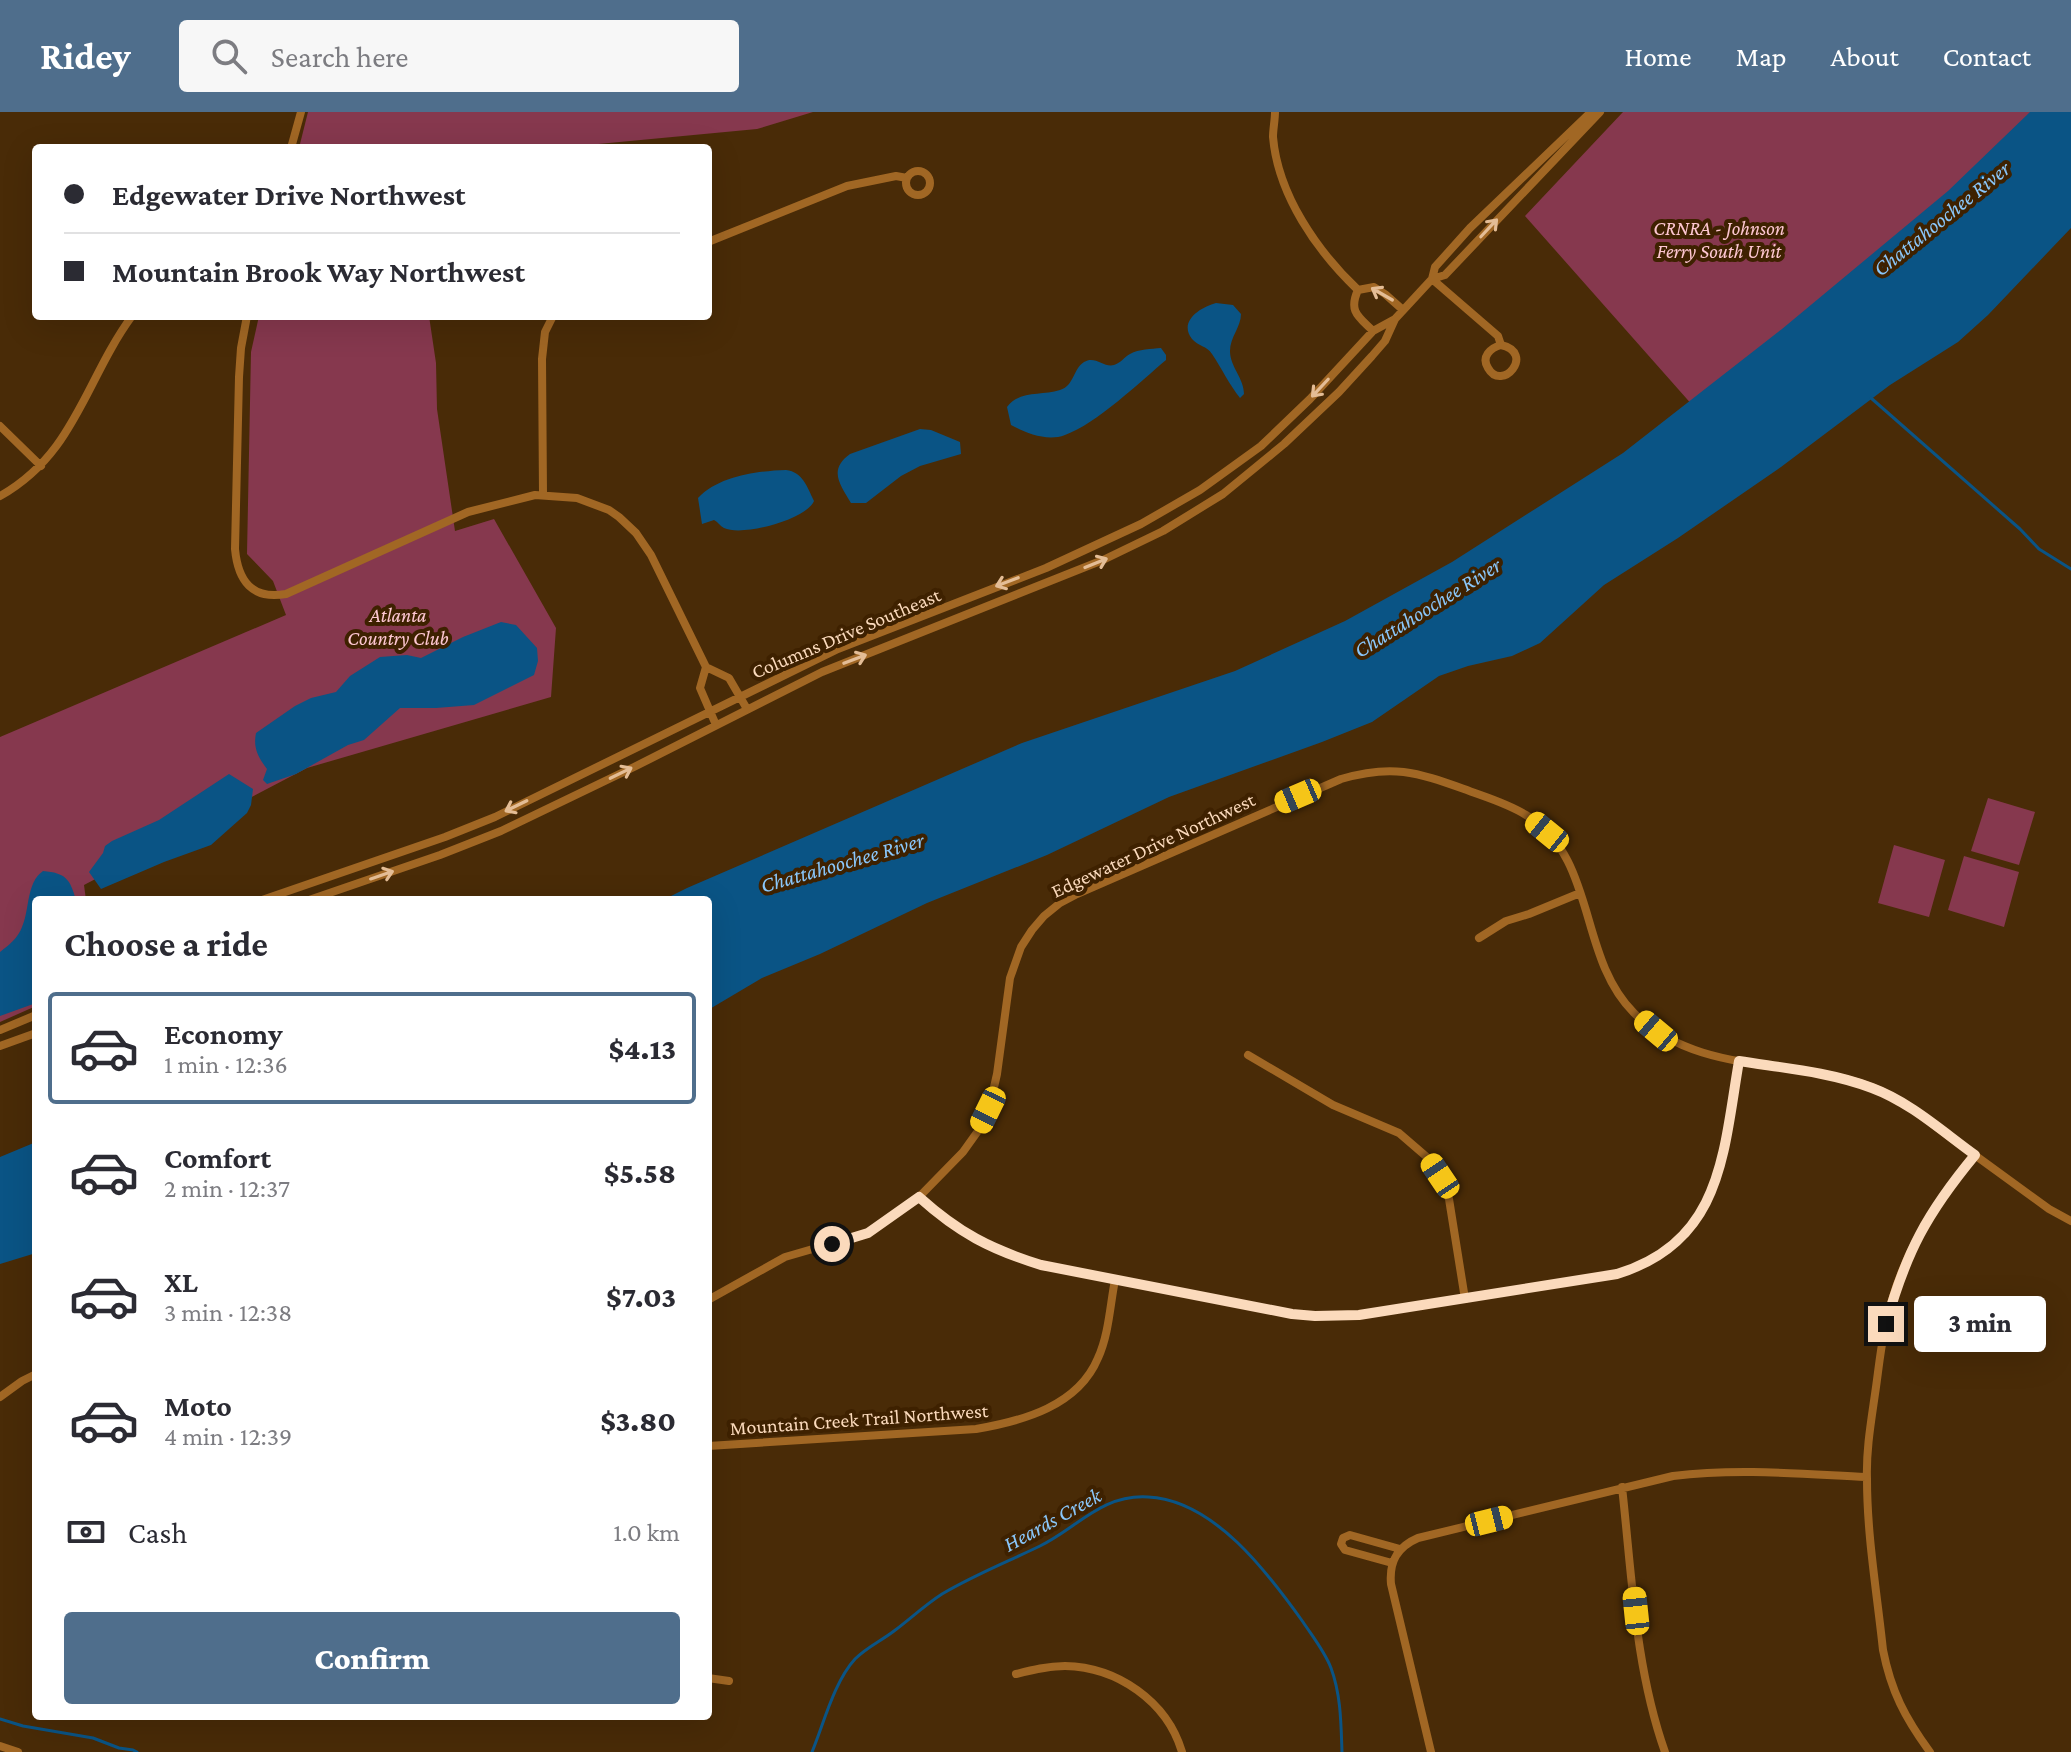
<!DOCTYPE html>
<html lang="en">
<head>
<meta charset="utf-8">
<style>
	body { margin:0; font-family:"Crimson Pro",serif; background:#f7f7f7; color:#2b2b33; height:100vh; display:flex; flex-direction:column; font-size:30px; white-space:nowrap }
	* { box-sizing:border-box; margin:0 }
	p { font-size:26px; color:#7c7c81 }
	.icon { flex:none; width:44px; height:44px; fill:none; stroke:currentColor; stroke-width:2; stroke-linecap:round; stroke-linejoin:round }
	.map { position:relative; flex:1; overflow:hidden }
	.side { position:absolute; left:32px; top:784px; width:680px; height:824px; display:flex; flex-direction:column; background:#fff; border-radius:8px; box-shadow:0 8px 32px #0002 }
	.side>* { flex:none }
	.guide { position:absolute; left:32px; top:32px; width:680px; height:176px; border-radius:8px; box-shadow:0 8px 32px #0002; display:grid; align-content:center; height:176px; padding:0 32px; background:#fff }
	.end { position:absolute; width:36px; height:36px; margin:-18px; border:10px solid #fbdabc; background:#111; box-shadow:0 0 0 4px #111 }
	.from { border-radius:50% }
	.bubble { position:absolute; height:56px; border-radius:8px; background:#fff; box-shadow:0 8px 32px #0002; font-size:26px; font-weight:800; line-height:56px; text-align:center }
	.car { position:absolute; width:24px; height:48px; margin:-24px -12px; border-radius:10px; box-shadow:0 0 6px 2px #0007; background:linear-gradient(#f5c518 24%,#345 0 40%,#f5c518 0 76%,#345 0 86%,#f5c518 0) }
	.guide b { display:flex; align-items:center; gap:28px; height:76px; font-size:30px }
	.guide b+b { border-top:2px solid #e1e1e2 }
	.guide i { width:20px; height:20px; background:#2b2b33 }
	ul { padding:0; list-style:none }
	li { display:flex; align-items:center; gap:24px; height:112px; margin:0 16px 12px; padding:0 16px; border:4px solid transparent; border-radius:8px }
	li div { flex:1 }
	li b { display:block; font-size:30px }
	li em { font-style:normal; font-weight:800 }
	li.on { border-color:#4f6e8c }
	li>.icon { width:72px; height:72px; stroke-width:1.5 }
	h2 { padding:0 32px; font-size:36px; line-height:96px }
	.pay { display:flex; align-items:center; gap:20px; height:88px; padding:0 32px; font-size:30px }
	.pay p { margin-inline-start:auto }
	.cta { display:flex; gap:16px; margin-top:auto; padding:16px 32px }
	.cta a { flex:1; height:92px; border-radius:8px; background:#4f6e8c; color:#fff; font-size:32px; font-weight:800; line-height:92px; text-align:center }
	header { display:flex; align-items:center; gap:48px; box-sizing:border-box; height:112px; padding:0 40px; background:#4f6e8c; color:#fff }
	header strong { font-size:38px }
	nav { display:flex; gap:44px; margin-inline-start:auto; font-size:28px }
	.search { width:560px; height:72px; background:#f7f7f7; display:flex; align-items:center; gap:20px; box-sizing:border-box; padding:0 28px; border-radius:8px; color:#7c7c81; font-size:30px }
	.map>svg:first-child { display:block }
	.green { fill:#86384e }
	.water { fill:#0a5485 }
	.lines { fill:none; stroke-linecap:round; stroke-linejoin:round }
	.stream { stroke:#0a5485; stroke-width:3 }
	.minor { stroke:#a16724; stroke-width:8 }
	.oneway { stroke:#e4bd96 }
	.route { stroke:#fbdabc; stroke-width:10 }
	.labels { text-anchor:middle; stroke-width:8; stroke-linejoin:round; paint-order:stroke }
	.park-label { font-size:20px; font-style:italic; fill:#fec7d2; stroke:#3e2100 }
	.street-label { font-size:20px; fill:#fbdabc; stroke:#3e2100 }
	.water-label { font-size:22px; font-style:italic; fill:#8ac7fa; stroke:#3e2100 }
</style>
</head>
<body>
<header>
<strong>Ridey</strong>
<div class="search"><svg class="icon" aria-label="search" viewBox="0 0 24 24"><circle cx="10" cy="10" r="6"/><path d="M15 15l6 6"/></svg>Search here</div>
<nav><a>Home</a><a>Map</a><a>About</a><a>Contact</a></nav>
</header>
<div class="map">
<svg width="2071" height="1640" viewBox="0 0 2071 1640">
	<rect width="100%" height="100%" fill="#492b07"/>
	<!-- green -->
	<path class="green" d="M308,0H813L757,17L556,36H299Z
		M1623,0H2051L1694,295L1525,104Z
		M259,204H429L436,251L437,297L455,419L494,407L556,516L551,585L307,656L84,773L86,788H36V894L0,910V625L286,503L273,469L247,442L251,240Z
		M1988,686L2035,700L2019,753L1971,739Z
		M1894,733L1945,748L1929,805L1878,791Z
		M1964,744L2019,760L2004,815L1948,798Z"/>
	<!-- water -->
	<path class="water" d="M2030,0H2071V116L1988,203L1958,230L1890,273L1781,355L1678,426L1604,473L1540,531L1512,544L1468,554L1439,564L1372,610L1322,630L1169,685L1047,743L927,791L820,842L762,866L708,898V788H663L687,776L1022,631L1235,559L1345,509L1452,450L1623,341L1782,217L1948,79Z
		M1216,191L1233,193L1241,202C1241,215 1230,225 1230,239C1230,255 1244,266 1244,282L1240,286C1229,272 1222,257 1212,242C1207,234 1198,234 1192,227C1178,209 1201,195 1216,191Z
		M1161,236L1166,243V248C1140,270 1096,312 1065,323C1047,330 1026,321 1011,313L1007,295C1020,278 1041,284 1060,278C1074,274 1073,257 1084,250C1095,243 1104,256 1114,253C1121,251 1124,245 1130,242C1139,237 1151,237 1161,236Z
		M920,317L931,318L960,330L961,342L920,354L901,364L866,391H851C840,372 828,358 850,342Z
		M786,358C803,360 807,375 814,389C807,407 743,425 724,416C720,414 718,410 714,408L702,412L698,386C719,364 757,359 786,358Z
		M501,510L516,513L537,536L538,549L534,563L474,593L436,596H400L364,628L348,633L296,662L267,672L263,668L267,657C258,645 253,636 256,621L295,594L311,586L336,580L350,564L380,545L407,543L421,546L463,525Z
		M229,662L253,677L251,693L247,701L211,733L164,750L101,777L89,760L103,741L105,734L112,729L159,708Z
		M43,759C66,761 70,767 76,788H36V891L0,904V840C9,833 18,826 22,815C30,797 26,771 43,759Z
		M36,1030V1141L0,1152V1045Z"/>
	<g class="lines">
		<!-- stream -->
		<path class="stream" d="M1871,286L2020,417L2039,437L2071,457
			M0,1607L23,1614L93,1626L119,1636L133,1638L137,1640
			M812,1640C824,1611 834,1570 855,1547C867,1535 881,1529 894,1519C910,1507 925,1493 942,1482C974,1463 1007,1450 1040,1434C1077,1416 1102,1382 1148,1385C1214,1388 1268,1461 1303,1510C1313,1525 1325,1540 1331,1556C1341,1583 1341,1612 1342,1640"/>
		<!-- minor -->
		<path class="minor" d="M1275,0C1275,8 1273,17 1273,25C1278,83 1317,139 1358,178
			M291,36L301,0
			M906 71a12 12 0 1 1 24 0a12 12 0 1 1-24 0Z
			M708,130L847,74L896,64L907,66
			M1432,167L1435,155L1470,116L1591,0
			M1432,167L1498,224L1501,233C1536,241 1502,281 1488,256C1481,245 1490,236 1501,233
			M1358,178L1374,175L1385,182L1403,198
			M1358,178C1348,200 1359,205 1373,219
			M247,204L241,236L239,265L235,437C238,469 252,488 286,482L468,400L535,383L577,386L609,398L619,405L636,421L651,443L706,555L729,566L747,597
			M1395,207L1432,167L1445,163L1600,0
			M0,314L41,354
			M543,382L542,247L545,220L553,204
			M0,384C75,342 85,268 132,204
			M706,555L700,576L716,613
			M262,788L445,725L495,705L838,537L1046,456L1141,412L1200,378L1261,334L1310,287L1373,219L1395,207L1385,229L1372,244L1339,280L1284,332L1223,382L1163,419L1103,448L822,560L634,655L501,719L440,743L309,788
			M1479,826L1506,809L1529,802L1580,781
			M0,918L36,903
			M0,934L36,921
			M1248,943L1333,993L1399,1021L1428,1046L1441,1066L1449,1087L1465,1187
			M919,1085C959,1121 990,1137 1041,1153L1292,1202L1315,1204L1359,1203L1617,1162C1723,1130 1723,1040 1739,949
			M708,1188L785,1145L868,1121L919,1085L963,1040L978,1019L992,984L997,962L1010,866L1021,835L1032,818L1044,804L1060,791L1077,782L1341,667C1392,652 1416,660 1464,677C1485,685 1507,691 1526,703C1598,747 1577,844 1634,901C1699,965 1795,945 1874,976C1902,987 1926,1007 1950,1025C1983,1049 2016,1073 2049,1097L2071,1109
			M0,1285L22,1269L36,1262
			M708,1334L976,1317C1023,1309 1078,1294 1098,1246C1109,1222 1110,1193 1115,1168
			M1622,1375C1632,1464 1635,1555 1665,1640
			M1392,1451L1345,1438L1341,1432L1343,1426L1350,1423L1400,1437
			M1016,1562C1032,1558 1048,1554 1065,1554C1117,1555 1167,1589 1182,1640
			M708,1566L729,1569
			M0,1634L18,1640
			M1431,1640L1391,1472C1389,1450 1397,1435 1418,1426L1673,1364C1738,1356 1802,1362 1866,1365
			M1930,1640C1905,1606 1891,1579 1883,1538C1877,1481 1867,1424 1867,1367C1866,1339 1871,1310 1875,1282C1878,1262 1880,1241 1884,1221C1897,1151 1930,1097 1975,1043"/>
	</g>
	<!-- one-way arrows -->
	<defs><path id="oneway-shaft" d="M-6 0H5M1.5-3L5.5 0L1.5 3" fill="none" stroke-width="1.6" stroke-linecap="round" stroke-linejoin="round" transform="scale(2)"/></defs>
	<g class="oneway">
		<use href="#oneway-shaft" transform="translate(1489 116) rotate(-47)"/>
		<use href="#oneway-shaft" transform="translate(1382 182) rotate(-150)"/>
		<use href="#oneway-shaft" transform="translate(1320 276) rotate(133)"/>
		<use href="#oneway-shaft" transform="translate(1096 451) rotate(-22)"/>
		<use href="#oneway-shaft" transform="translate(1007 470) rotate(159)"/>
		<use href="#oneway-shaft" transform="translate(855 547) rotate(-21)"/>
		<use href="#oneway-shaft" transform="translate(621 661) rotate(-26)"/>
		<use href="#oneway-shaft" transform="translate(516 694) rotate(154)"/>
		<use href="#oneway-shaft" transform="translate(382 763) rotate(-19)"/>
	</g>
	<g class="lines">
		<!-- route -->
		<path class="route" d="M832,1132L868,1121L919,1085C959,1121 990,1137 1041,1153L1292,1202L1315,1204L1359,1203L1617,1162C1723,1129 1723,1041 1739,949C1783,956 1830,960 1872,976C1910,990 1943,1020 1975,1043C1927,1101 1906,1140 1886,1212"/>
	</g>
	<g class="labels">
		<!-- park labels -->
		<g class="park-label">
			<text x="1719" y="123">CRNRA - Johnson<tspan x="1719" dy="23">Ferry South Unit</tspan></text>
			<text x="398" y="510">Atlanta<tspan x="398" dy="23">Country Club</tspan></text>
		</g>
		<!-- street labels -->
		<g class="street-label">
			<text transform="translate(846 521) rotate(-23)" y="7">Columns Drive Southeast</text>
			<text transform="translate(1153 733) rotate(-25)" y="7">Edgewater Drive Northwest</text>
			<text transform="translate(859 1307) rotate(-4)" y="7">Mountain Creek Trail Northwest</text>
		</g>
		<!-- water labels -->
		<g class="water-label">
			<text transform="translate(1941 106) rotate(-39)" y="8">Chattahoochee River</text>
			<text transform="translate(1427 495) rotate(-32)" y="8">Chattahoochee River</text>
			<text transform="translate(842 750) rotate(-16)" y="8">Chattahoochee River</text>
			<text transform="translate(1052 1407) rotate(-29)" y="8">Heards Creek</text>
		</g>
	</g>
</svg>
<i class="end from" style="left:832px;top:1132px"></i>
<i class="end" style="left:1886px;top:1212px"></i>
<div class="bubble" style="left:1914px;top:1184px;width:132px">3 min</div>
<i class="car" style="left:1298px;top:684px;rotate:247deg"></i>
<i class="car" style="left:1547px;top:720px;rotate:309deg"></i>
<i class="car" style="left:1656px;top:919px;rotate:310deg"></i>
<i class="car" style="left:988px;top:998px;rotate:206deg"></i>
<i class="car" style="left:1440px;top:1064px;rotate:326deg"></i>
<i class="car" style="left:1489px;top:1409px;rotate:76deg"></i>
<i class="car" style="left:1636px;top:1499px;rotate:354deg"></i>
<div class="guide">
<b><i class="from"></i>Edgewater Drive Northwest</b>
<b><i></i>Mountain Brook Way Northwest</b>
</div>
<section class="side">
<h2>Choose a ride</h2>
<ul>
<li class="on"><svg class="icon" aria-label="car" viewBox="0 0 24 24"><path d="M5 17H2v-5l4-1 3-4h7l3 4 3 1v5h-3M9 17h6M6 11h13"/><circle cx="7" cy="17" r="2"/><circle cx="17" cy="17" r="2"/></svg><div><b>Economy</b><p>1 min · 12:36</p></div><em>$4.13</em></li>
<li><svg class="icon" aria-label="car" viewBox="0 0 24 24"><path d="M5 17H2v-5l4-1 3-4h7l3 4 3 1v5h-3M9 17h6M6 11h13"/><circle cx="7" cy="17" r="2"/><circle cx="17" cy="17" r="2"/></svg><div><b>Comfort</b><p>2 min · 12:37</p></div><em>$5.58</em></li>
<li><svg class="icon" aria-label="car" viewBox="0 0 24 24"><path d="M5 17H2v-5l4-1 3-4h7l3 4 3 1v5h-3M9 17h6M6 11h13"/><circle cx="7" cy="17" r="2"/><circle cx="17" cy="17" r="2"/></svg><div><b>XL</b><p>3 min · 12:38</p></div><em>$7.03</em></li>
<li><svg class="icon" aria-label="car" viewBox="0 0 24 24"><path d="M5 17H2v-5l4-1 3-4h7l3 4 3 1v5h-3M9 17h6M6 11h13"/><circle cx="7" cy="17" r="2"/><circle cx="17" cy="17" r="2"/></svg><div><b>Moto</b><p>4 min · 12:39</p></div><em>$3.80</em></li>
</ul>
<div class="pay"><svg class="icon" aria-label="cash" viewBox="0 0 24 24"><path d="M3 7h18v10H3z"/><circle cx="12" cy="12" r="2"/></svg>Cash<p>1.0 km</p></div>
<div class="cta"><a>Confirm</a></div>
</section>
</div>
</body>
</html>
